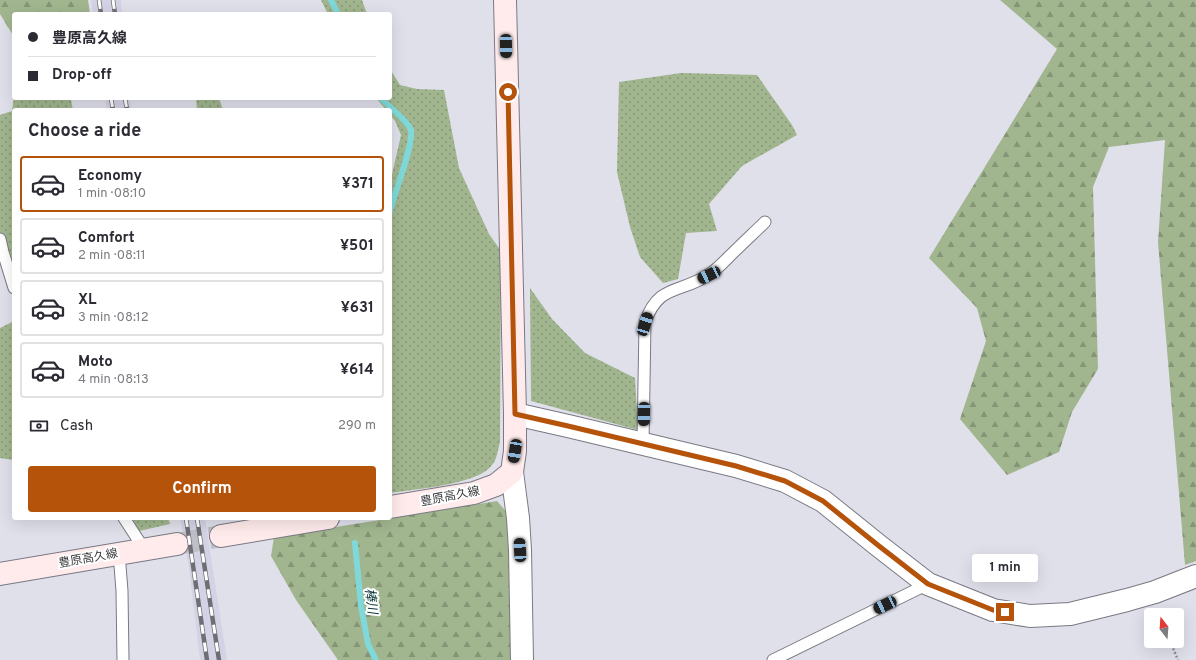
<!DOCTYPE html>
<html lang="en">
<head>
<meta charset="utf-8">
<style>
	body { margin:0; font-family:Overpass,"Noto Sans JP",sans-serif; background:#f2f2f3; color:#2b2b33; height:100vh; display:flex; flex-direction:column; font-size:15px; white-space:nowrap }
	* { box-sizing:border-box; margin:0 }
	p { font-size:13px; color:#7c7c81 }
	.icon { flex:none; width:22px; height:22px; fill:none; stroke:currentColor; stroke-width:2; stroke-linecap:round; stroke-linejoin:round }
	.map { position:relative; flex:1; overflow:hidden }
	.sheet { position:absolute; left:12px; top:108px; width:380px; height:412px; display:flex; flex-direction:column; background:#fff; border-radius:4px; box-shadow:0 4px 16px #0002 }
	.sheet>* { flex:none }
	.guide { position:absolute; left:12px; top:12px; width:380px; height:88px; border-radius:4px; box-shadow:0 4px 16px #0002; display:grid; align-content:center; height:88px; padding:0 16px; background:#fff }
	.needle { width:26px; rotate:343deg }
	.buttons { position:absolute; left:1144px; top:608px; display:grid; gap:8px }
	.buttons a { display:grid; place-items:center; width:40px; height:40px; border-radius:4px; background:#fff; box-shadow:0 4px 16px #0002; font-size:20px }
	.end { position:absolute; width:18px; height:18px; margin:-9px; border:5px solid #b45309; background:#fff; box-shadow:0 0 0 2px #fff }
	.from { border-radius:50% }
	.bubble { position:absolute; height:28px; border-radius:4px; background:#fff; box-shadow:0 4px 16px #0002; font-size:13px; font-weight:700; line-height:28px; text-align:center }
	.car { position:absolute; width:12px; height:24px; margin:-12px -6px; border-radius:5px; box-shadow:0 0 3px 1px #0007; background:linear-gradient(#222 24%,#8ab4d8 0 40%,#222 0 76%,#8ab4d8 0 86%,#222 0) }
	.guide b { display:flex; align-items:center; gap:14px; height:38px; font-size:15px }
	.guide b+b { border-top:1px solid #e1e1e2 }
	.guide i { width:10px; height:10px; background:#2b2b33 }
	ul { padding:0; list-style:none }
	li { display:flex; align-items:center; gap:12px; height:56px; margin:0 8px 6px; padding:0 8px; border:2px solid #e1e1e2; border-radius:4px }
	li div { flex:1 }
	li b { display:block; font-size:15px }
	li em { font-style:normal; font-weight:700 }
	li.active { border-color:#b45309 }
	li>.icon { width:36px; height:36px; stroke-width:1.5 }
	h2 { padding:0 16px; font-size:18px; line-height:48px }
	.pay { display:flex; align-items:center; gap:10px; height:44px; padding:0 16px; font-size:15px }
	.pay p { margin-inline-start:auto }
	.button { display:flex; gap:8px; margin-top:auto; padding:8px 16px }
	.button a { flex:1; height:46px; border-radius:4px; background:#b45309; color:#fff; font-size:16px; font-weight:700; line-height:46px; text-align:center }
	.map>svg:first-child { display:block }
	.built { fill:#d4d3e5 }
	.grass { fill:url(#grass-dots) }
	.forest { fill:url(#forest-firs) }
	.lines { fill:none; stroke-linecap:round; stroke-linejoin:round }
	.stream { stroke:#80d8d8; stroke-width:6 }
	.secondary-tunnel { stroke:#bfbfc9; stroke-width:22; stroke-dasharray:22 11; stroke-linecap:butt }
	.lane-casing { stroke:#7a7983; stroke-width:13 }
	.street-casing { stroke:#7a7983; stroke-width:24 }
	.secondary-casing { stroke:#7a7983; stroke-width:24 }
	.path { stroke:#909097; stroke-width:2.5; stroke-dasharray:2 2; stroke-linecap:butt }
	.lane { stroke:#fff; stroke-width:11 }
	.street { stroke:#fff; stroke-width:22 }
	.secondary { stroke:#ffebec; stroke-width:22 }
	.rail-casing { stroke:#6e6e74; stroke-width:4.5 }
	.rail { stroke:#fff; stroke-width:3; stroke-dasharray:9; stroke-linecap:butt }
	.route { stroke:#b45309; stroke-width:5 }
	.labels { text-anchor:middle; stroke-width:4; stroke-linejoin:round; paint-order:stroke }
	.street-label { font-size:12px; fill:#3b3b3f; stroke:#fff }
	.water-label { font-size:13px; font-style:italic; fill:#033030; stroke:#fff }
</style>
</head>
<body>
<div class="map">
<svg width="1196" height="660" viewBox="0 0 1196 660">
	<defs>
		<pattern id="grass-dots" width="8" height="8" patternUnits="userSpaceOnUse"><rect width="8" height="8" fill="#a1b68f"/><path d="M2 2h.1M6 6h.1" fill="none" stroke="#849576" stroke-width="1.8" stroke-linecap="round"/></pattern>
		<pattern id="forest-firs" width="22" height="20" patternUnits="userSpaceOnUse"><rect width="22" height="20" fill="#a1b68f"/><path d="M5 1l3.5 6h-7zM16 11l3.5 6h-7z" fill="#849576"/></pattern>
	</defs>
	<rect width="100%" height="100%" fill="#e0e0eb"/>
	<!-- built -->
	<path class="built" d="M91,0H121L122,14H93Z
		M105,98H130L131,110H107Z
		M180,518H205L227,660H200L189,567Z"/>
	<!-- grass -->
	<path class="grass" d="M321,0H362L367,14H328Z
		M390,69L400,85L417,89L444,90L459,168L489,234L501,251L500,442C498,449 497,460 492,465C478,485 414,489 390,493V183L401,135L395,121L390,115V110H386L376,98H390Z
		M681,73L757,75L792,125L797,135L742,166L709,204L717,231L686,233L678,279L663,283L640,257L630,227L617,172L619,82Z
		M14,97V98H73L71,100L73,110H14V265L8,250L0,252V115L12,111Z
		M196,98H219L223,110H197Z
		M530,288L552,319L585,353L635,378L638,430L531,401Z
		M14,321V460L0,458V328Z
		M132,518H168L170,524L139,531Z"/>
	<!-- forest -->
	<path class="forest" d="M0,0H88L90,14H14V37L0,14Z
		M1000,0H1196V561L1185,565L1158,242L1165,140L1109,147L1093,187L1098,369L1072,412L1059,452L1007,475L960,419L986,341L977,308L929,258L1057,49Z
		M497,501L510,516L512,660H338L296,600L271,556L274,537Z"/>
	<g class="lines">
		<!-- stream -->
		<path class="stream" d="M331,0L338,14
			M381,98C388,106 408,121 411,130C414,144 394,194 390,211
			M355,543L361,606L368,644L376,660"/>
		<!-- secondary-tunnel -->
		<path class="secondary-tunnel" d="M177,544L221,536"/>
		<defs>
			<path id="lane" d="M0,239L3,252L14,288
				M643,444L645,323C658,282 683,294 711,273C721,266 729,256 738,248C747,239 756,231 765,222
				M124,518L144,549
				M119,553L122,591L123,660
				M773,660L928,584"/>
			<path id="street" d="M515,414L568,426L736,466L785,481L823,501L879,546L928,584L993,610L1030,616L1070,614L1127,600L1155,592L1196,576
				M512,472L518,518L520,550L522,660"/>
			<path id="secondary" d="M390,507L474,493L496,485L512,472L515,451V414L505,0
				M221,536L328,518
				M0,574L177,544"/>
		</defs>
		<!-- lane casing -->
		<use href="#lane" class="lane-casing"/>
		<!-- street casing -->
		<use href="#street" class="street-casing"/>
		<!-- secondary casing -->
		<use href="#secondary" class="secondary-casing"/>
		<!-- path -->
		<path class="path" d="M1170,641L1178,660"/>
		<!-- lane -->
		<use href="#lane" class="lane"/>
		<!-- street -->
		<use href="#street" class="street"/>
		<!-- secondary -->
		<use href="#secondary" class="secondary"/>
		<defs>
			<path id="rail" d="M99,0L101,14
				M113,0L115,14
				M111,98L113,110
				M125,98L127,110
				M186,518L207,660
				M197,518L219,660"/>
		</defs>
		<!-- rail casing -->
		<use href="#rail" class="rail-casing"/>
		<!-- rail -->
		<use href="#rail" class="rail"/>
	</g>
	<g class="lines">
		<!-- route -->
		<path class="route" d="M508,92L515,414L568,426L736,466L785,481L823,501L879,546L928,584L993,610L1005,612"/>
	</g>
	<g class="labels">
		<!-- street labels -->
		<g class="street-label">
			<text transform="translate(450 496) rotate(-11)" y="4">豊原高久線</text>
			<text transform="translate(88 558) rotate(-10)" y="4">豊原高久線</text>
		</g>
		<!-- water labels -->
		<g class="water-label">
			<text transform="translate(372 601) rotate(83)" y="5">棒川</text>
		</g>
	</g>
</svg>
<div class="buttons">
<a><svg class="needle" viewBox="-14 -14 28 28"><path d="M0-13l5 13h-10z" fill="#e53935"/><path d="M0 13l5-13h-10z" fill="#7c7c81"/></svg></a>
</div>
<i class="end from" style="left:508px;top:92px"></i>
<i class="end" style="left:1005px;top:612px"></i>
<div class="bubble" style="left:972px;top:554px;width:66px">1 min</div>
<i class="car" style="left:506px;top:46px;rotate:179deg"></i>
<i class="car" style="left:709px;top:275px;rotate:245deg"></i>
<i class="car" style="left:645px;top:324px;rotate:17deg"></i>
<i class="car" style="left:644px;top:414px;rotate:181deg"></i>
<i class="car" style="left:515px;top:451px;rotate:189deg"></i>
<i class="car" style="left:520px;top:550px;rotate:357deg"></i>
<i class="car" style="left:885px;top:605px;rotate:245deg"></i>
<div class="guide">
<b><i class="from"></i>豊原高久線</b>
<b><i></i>Drop-off</b>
</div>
<section class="sheet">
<h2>Choose a ride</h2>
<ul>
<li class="active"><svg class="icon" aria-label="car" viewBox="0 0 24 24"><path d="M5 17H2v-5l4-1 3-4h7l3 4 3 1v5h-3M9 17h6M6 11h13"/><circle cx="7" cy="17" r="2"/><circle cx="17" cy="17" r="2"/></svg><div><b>Economy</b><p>1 min · 08:10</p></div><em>¥371</em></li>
<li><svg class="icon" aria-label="car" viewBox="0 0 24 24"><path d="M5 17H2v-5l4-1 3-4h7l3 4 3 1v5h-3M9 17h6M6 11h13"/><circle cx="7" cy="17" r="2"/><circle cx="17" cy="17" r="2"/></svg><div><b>Comfort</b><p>2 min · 08:11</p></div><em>¥501</em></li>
<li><svg class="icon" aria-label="car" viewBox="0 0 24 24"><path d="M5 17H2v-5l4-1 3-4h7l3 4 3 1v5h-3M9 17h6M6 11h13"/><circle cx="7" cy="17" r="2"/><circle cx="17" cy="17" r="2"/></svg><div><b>XL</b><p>3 min · 08:12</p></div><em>¥631</em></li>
<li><svg class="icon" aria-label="car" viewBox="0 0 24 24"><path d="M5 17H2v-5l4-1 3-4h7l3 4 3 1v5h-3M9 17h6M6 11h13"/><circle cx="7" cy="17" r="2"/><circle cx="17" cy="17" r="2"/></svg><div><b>Moto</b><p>4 min · 08:13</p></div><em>¥614</em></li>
</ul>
<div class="pay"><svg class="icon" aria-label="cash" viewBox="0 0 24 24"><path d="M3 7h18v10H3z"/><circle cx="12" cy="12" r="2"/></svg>Cash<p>290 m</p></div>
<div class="button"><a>Confirm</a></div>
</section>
</div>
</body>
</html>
